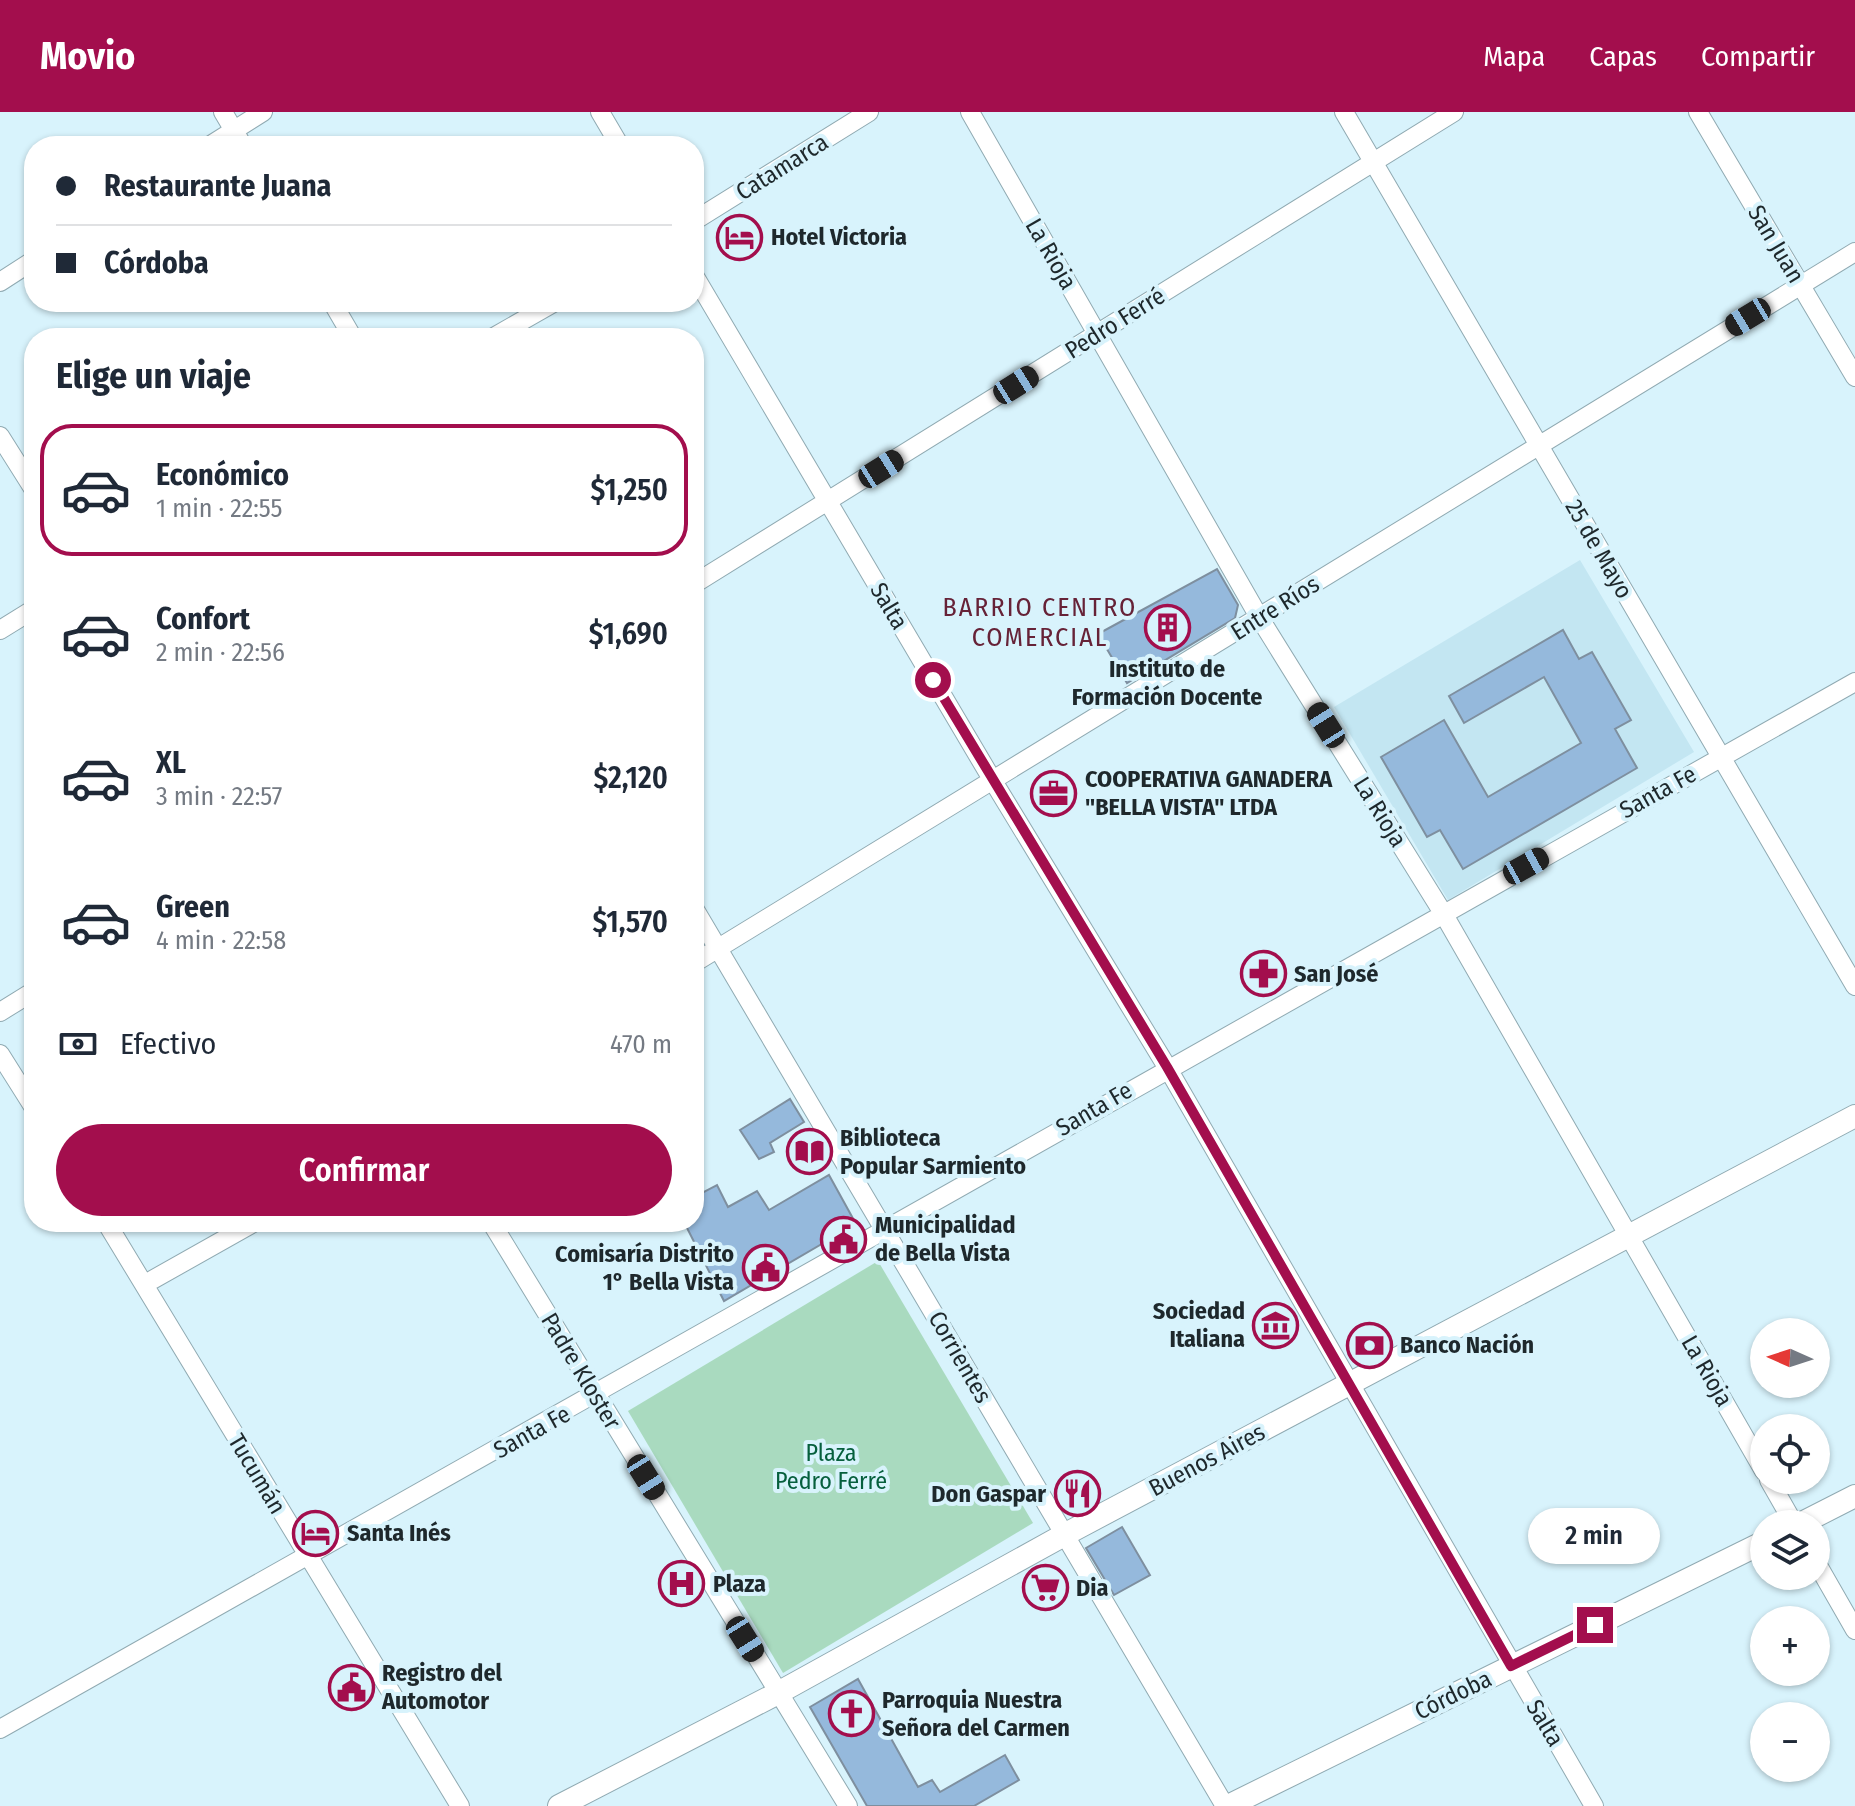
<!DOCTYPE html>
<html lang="es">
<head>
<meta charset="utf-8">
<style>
	body { margin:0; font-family:"Fira Sans Condensed",sans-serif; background:#f2f2f3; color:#1f2937; height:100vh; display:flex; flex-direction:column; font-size:30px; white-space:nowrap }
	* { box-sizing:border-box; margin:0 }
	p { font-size:26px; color:#747a83 }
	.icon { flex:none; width:44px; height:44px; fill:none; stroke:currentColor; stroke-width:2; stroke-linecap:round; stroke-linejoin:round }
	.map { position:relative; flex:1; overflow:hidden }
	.panel { position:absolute; left:24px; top:216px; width:680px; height:904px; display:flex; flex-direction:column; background:#fff; border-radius:32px; box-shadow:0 2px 6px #0004 }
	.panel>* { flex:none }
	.top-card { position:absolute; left:24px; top:24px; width:680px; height:176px; border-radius:32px; box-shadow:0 2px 6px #0004; display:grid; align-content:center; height:176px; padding:0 32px; background:#fff }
	.needle { width:52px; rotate:273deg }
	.tools { position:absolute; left:1750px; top:1206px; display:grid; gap:16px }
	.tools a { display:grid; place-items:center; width:80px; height:80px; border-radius:50%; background:#fff; box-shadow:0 2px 6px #0004; font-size:40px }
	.end { position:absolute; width:36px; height:36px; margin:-18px; border:10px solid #a30e4d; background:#fff; box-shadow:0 0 0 4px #fff }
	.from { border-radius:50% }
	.bubble { position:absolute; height:56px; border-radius:28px; background:#fff; box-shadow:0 2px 6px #0004; font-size:26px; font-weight:600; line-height:56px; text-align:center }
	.car { position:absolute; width:24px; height:48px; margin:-24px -12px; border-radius:10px; box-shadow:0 0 6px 2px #0007; background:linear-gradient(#222 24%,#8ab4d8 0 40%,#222 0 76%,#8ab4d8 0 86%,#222 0) }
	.top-card b { display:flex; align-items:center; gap:28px; height:76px; font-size:30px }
	.top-card b+b { border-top:2px solid #e0e1e3 }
	.top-card i { width:20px; height:20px; background:#1f2937 }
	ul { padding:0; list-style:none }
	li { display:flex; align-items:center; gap:24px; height:132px; margin:0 16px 12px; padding:0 16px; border:4px solid transparent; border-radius:32px }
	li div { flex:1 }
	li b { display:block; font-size:30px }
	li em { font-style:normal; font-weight:600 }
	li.active { border-color:#a30e4d }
	li>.icon { width:72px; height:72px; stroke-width:1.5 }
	h2 { padding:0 32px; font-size:36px; line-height:96px }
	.pay { display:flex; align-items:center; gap:20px; height:88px; padding:0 32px; font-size:30px }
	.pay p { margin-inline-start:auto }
	.primary-button { display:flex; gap:16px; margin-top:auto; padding:16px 32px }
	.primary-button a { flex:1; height:92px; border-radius:48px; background:#a30e4d; color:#fff; font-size:32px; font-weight:600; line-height:92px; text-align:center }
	header { display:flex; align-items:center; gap:48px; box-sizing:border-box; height:112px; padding:0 40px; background:#a30e4d; color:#fff }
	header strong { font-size:38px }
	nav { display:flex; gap:44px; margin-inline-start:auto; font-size:28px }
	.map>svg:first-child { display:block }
	.built { fill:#c3e6f2 }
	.green { fill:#a9dabf }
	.building { fill:#95b9dc; stroke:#7e8f9f; stroke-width:2 }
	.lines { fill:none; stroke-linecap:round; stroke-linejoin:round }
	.minor-casing { stroke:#90aab2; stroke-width:20 }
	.tertiary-casing { stroke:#90aab2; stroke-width:24 }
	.minor { stroke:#fff; stroke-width:18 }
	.tertiary { stroke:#fff; stroke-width:22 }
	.route { stroke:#a30e4d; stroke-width:10 }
	.labels { text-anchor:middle; stroke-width:8; stroke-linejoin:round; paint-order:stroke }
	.street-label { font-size:24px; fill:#1e282c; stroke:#d8f3fc }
	.poi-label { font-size:24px; font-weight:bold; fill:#1e282c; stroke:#d8f3fc; text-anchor:start }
	.park-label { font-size:24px; fill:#065f3d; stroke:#d8f3fc }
	.neighbourhood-label { font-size:26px; letter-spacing:2px; fill:#662237; stroke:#d8f3fc }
</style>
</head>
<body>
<header>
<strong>Movio</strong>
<nav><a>Mapa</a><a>Capas</a><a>Compartir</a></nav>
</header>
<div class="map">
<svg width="1855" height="1694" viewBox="0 0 1855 1694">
	<rect width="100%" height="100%" fill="#d8f3fc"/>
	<!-- built -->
	<path class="built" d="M1580,448L1694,640L1448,788L1334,595Z"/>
	<!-- green -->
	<path class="green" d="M878,1149L1033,1411L783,1561L628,1299Z"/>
	<!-- building -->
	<path class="building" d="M1217,457L1238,493L1235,506L1127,571L1098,522Z
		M1563,518L1579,547L1592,540L1631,608L1615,617L1637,656L1463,757L1440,718L1427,725L1381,645L1444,608L1488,685L1581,631L1544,565L1464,611L1449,584Z
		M790,987L804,1010L770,1031L774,1040L759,1047L740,1018Z
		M829,1063L856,1112L724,1189L684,1110H694V1085L717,1073L728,1095L757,1079L769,1098Z
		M1122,1415L1150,1463L1114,1483L1086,1436Z
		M858,1567L918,1675L932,1668L940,1680L1005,1643L1019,1668L974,1694H867L810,1595Z"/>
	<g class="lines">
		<defs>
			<path id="minor" d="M223,0L243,34
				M600,0L620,34
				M970,0L1259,505L1443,801L1764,1359
				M1344,0L1855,874
				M1698,0L1855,265
				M209,34L263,0
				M694,109L869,0
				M694,163L993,669L1167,955L1594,1694
				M0,170L34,148
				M332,190L353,226
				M492,226L555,190
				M0,324L34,378
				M694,472L1454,0
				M0,518L34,497
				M694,796L1225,1694
				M694,851L1855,140
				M0,900L34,879
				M0,942L34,996
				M106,1110L460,1694
				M491,1110L848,1694
				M145,1172L255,1110
				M1769,1368L1794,1412
				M1816,1450L1855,1518
				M0,1617C621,1273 1235,916 1855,570"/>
			<path id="tertiary" d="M1800,1412L1855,1384
				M559,1694L778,1581L1064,1423L1855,1004
				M1228,1694L1764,1430"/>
		</defs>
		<!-- minor casing -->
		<use href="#minor" class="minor-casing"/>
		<!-- tertiary casing -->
		<use href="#tertiary" class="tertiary-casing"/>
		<!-- minor -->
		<use href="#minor" class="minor"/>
		<!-- tertiary -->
		<use href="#tertiary" class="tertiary"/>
	</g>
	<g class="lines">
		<!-- route -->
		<path class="route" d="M933,568L1167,955L1511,1554L1595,1513"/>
	</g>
	<!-- icons -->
	<defs>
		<symbol id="hotel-ring" viewBox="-11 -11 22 22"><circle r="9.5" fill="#d8f3fc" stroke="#a30e4d" stroke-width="1.5"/><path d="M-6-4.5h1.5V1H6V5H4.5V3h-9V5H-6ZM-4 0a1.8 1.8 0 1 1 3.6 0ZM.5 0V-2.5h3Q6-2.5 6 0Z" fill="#a30e4d"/></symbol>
		<symbol id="building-ring" viewBox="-11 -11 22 22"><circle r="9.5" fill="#d8f3fc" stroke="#a30e4d" stroke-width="1.5"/><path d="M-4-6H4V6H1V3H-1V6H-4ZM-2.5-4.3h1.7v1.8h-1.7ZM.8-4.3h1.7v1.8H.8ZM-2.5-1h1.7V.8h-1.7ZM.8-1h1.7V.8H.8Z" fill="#a30e4d"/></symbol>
		<symbol id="office-ring" viewBox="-11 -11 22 22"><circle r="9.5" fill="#d8f3fc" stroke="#a30e4d" stroke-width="1.5"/><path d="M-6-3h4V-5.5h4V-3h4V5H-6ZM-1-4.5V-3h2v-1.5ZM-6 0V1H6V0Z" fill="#a30e4d"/></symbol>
		<symbol id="pharmacy-ring" viewBox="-11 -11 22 22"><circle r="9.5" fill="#d8f3fc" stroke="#a30e4d" stroke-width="1.5"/><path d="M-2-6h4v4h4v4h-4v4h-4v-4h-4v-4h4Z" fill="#a30e4d"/></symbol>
		<symbol id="library-ring" viewBox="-11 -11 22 22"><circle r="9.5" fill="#d8f3fc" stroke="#a30e4d" stroke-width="1.5"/><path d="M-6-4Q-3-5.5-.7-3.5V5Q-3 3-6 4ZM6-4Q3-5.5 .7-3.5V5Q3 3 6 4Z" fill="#a30e4d"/></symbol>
		<symbol id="civic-ring" viewBox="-11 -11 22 22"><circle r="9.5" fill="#d8f3fc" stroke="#a30e4d" stroke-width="1.5"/><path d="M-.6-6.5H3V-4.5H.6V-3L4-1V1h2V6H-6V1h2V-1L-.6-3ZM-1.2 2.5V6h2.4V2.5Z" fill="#a30e4d"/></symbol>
		<symbol id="museum-ring" viewBox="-11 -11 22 22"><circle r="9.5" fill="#d8f3fc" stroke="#a30e4d" stroke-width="1.5"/><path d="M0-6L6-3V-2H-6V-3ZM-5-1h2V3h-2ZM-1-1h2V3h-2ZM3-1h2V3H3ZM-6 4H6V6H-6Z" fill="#a30e4d"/></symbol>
		<symbol id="bank-ring" viewBox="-11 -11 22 22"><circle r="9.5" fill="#d8f3fc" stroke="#a30e4d" stroke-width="1.5"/><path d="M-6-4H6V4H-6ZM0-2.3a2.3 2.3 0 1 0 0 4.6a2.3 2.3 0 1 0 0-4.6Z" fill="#a30e4d"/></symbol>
		<symbol id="restaurant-ring" viewBox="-11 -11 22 22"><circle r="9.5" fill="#d8f3fc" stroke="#a30e4d" stroke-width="1.5"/><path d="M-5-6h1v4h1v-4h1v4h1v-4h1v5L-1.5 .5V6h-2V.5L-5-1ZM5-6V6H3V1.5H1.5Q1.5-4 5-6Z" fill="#a30e4d"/></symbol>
		<symbol id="hospital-ring" viewBox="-11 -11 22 22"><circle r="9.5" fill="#d8f3fc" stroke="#a30e4d" stroke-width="1.5"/><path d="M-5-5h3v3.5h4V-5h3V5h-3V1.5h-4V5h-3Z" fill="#a30e4d"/></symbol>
		<symbol id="supermarket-ring" viewBox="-11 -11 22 22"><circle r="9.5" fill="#d8f3fc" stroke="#a30e4d" stroke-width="1.5"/><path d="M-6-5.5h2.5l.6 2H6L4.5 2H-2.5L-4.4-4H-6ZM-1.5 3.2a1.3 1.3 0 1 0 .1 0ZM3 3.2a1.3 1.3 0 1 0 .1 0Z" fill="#a30e4d"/></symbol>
		<symbol id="church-ring" viewBox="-11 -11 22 22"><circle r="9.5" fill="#d8f3fc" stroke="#a30e4d" stroke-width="1.5"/><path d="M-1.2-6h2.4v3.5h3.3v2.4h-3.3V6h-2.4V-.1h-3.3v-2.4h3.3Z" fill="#a30e4d"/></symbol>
	</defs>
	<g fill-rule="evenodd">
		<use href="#hotel-ring" x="714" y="100" width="51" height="51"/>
		<use href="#building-ring" x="1142" y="490" width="51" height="51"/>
		<use href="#office-ring" x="1028" y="656" width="51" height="51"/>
		<use href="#pharmacy-ring" x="1238" y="836" width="51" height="51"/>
		<use href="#library-ring" x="784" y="1014" width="51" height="51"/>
		<use href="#civic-ring" x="818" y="1102" width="51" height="51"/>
		<use href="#civic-ring" x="740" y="1130" width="51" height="51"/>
		<use href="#museum-ring" x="1250" y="1188" width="51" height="51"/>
		<use href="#bank-ring" x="1344" y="1208" width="51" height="51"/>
		<use href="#restaurant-ring" x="1052" y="1356" width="51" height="51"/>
		<use href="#hotel-ring" x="290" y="1396" width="51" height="51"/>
		<use href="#hospital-ring" x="656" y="1446" width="51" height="51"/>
		<use href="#supermarket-ring" x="1020" y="1450" width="51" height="51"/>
		<use href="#civic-ring" x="326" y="1550" width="51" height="51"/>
		<use href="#church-ring" x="826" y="1576" width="51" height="51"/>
	</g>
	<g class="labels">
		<!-- street labels -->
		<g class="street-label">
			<text transform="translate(782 55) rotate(-32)" y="8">Catamarca</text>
			<text transform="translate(1776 132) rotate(59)" y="8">San Juan</text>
			<text transform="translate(1051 142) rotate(60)" y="8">La Rioja</text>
			<text transform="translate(1115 211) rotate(-32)" y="8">Pedro Ferré</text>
			<text transform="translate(1599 437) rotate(60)" y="8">25 de Mayo</text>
			<text transform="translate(889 494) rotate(59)" y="8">Salta</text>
			<text transform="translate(1275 496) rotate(-32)" y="8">Entre Ríos</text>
			<text transform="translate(1658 680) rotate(-29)" y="8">Santa Fe</text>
			<text transform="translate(1380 700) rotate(58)" y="8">La Rioja</text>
			<text transform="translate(1094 997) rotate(-30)" y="8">Santa Fe</text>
			<text transform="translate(960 1245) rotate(60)" y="8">Corrientes</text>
			<text transform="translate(581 1259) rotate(59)" y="8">Padre Kloster</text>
			<text transform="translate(1707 1259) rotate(60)" y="8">La Rioja</text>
			<text transform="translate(532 1320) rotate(-29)" y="8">Santa Fe</text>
			<text transform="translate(1207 1348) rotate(-28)" y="8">Buenos Aires</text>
			<text transform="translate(257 1362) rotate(59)" y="8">Tucumán</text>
			<text transform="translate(1453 1583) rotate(-26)" y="8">Córdoba</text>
			<text transform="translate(1545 1611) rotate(59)" y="8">Salta</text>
		</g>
		<!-- poi labels -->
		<g class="poi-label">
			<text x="771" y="133">Hotel Victoria</text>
			<text x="1167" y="565" text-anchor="middle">Instituto de<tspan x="1167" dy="28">Formación Docente</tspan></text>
			<text x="1085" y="675">COOPERATIVA GANADERA<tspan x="1085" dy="28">"BELLA VISTA" LTDA</tspan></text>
			<text x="1294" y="870">San José</text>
			<text x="840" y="1034">Biblioteca<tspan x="840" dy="28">Popular Sarmiento</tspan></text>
			<text x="875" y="1121">Municipalidad<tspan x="875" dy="28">de Bella Vista</tspan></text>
			<text x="734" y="1150" text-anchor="end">Comisaría Distrito<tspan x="734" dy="28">1° Bella Vista</tspan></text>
			<text x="1245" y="1207" text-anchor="end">Sociedad<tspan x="1245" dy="28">Italiana</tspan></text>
			<text x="1400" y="1241">Banco Nación</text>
			<text x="1046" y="1390" text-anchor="end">Don Gaspar</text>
			<text x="347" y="1429">Santa Inés</text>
			<text x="713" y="1480">Plaza</text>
			<text x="1076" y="1484">Dia</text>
			<text x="382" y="1569">Registro del<tspan x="382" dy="28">Automotor</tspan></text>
			<text x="882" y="1596">Parroquia Nuestra<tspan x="882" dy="28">Señora del Carmen</tspan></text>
		</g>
		<!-- park labels -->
		<g class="park-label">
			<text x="831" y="1349">Plaza<tspan x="831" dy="28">Pedro Ferré</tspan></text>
		</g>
		<!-- neighbourhood labels -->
		<g class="neighbourhood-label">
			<text x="1040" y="504">BARRIO CENTRO<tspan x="1040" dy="30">COMERCIAL</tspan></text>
		</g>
	</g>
</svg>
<div class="tools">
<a><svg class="needle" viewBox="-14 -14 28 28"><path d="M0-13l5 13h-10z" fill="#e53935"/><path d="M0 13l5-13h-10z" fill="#747a83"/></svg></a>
<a><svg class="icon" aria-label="locate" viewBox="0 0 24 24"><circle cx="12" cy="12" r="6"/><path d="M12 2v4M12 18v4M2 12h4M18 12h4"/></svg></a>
<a><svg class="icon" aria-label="layers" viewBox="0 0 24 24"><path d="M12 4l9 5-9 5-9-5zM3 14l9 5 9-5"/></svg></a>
<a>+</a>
<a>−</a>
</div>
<i class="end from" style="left:933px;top:568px"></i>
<i class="end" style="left:1595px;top:1513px"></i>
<div class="bubble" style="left:1528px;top:1396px;width:132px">2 min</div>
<i class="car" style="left:1748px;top:205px;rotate:239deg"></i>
<i class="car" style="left:1016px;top:273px;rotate:58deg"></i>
<i class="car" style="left:881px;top:357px;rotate:58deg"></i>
<i class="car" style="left:1326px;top:613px;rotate:328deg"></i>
<i class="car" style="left:1526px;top:754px;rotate:61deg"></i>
<i class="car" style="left:646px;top:1365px;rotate:148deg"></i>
<i class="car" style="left:745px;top:1527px;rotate:148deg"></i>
<div class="top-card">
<b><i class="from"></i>Restaurante Juana</b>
<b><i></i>Córdoba</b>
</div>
<section class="panel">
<h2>Elige un viaje</h2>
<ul>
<li class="active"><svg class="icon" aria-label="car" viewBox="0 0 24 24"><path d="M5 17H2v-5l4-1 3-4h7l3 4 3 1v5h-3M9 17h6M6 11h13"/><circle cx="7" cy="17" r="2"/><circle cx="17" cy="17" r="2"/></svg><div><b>Económico</b><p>1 min · 22:55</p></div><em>$1,250</em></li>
<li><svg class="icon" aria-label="car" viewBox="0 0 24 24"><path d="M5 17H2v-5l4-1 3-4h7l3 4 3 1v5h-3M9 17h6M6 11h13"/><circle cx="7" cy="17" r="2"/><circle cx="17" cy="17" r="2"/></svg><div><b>Confort</b><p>2 min · 22:56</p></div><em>$1,690</em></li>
<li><svg class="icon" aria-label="car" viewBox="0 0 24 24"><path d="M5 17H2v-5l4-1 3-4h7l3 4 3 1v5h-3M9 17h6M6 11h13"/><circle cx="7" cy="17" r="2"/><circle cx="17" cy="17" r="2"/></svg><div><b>XL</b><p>3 min · 22:57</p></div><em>$2,120</em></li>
<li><svg class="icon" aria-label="car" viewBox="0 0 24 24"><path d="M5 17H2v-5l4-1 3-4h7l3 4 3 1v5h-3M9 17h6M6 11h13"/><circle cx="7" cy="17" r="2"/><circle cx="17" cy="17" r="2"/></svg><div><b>Green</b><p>4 min · 22:58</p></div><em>$1,570</em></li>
</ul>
<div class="pay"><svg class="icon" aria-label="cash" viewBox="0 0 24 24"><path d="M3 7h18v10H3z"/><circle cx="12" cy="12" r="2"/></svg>Efectivo<p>470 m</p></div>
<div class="primary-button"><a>Confirmar</a></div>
</section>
</div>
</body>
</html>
